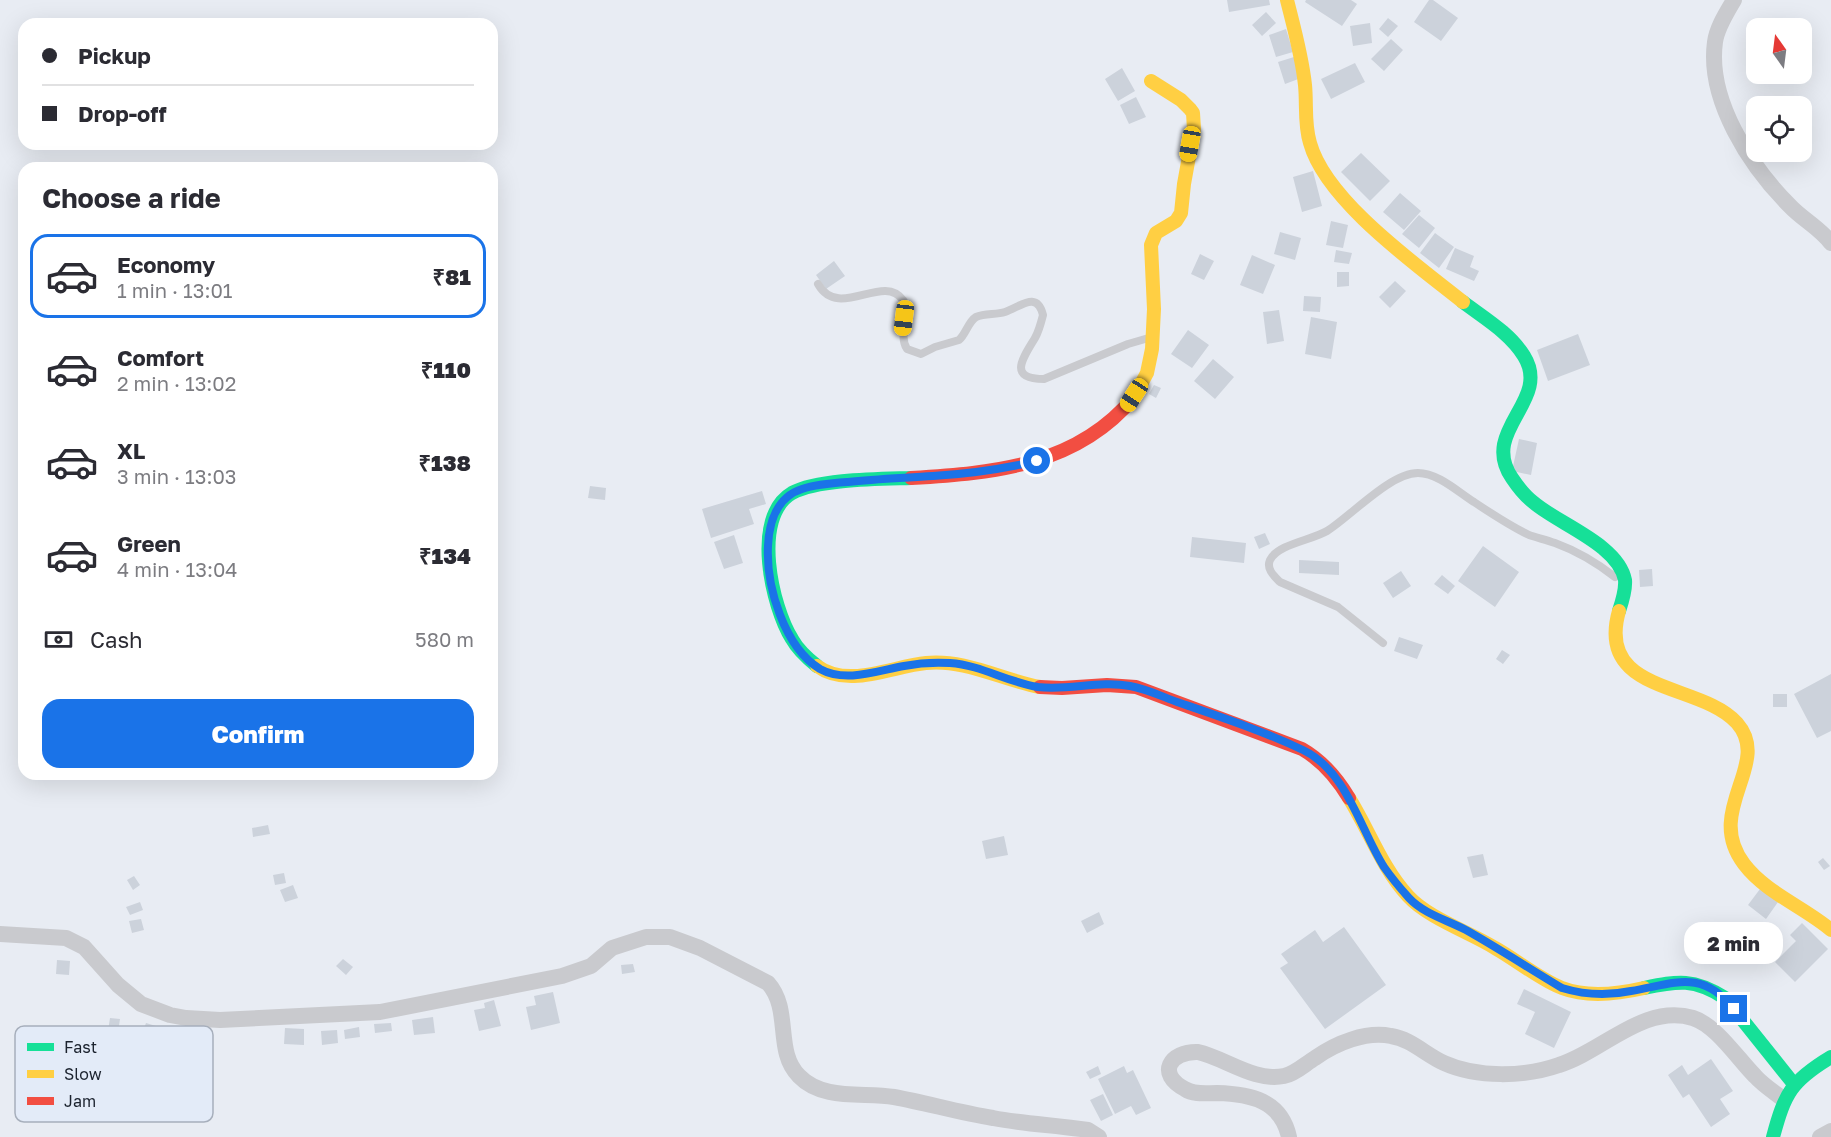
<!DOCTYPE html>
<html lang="en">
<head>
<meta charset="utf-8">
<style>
	body { margin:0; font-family:"Golos Text",sans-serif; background:#f2f2f3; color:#2b2b33; height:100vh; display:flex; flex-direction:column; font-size:22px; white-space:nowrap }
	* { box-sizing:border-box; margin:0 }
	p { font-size:20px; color:#7c7c81 }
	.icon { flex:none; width:33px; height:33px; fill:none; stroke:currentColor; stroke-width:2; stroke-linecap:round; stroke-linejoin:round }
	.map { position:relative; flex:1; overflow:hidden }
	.side { position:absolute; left:18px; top:162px; width:480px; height:618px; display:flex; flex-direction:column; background:#fff; border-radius:18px; box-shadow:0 6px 24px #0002 }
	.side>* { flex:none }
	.guide { position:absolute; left:18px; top:18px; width:480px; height:132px; border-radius:18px; box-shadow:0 6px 24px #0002; display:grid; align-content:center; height:132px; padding:0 24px; background:#fff }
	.needle { width:39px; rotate:346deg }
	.fabs { position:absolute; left:1746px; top:18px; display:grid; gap:12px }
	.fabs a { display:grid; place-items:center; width:66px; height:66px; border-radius:12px; background:#fff; box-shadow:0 6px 24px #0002; font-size:30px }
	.end { position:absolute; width:27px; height:27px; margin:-14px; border:8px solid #1a73e8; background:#fff; box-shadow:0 0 0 3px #fff }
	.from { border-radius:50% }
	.bubble { position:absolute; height:42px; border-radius:18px; background:#fff; box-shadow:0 6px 24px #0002; font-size:20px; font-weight:800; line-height:42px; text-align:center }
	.car { position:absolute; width:18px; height:36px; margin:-18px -9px; border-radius:8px; box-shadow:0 0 4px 2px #0007; background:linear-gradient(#f5c518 24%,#345 0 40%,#f5c518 0 76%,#345 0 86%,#f5c518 0) }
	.guide b { display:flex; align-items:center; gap:21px; height:57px; font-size:22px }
	.guide b+b { border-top:2px solid #e1e1e2 }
	.guide i { width:15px; height:15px; background:#2b2b33 }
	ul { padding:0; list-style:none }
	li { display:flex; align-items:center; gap:18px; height:84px; margin:0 12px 9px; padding:0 12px; border:3px solid transparent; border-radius:18px }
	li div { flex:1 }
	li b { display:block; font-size:22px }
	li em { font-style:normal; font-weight:800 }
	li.on { border-color:#1a73e8 }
	li>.icon { width:54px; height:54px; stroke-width:1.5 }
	h2 { padding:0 24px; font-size:27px; line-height:72px }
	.pay { display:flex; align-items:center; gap:15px; height:66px; padding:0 24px; font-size:22px }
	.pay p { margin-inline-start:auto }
	.cta { display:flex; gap:12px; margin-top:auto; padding:12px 24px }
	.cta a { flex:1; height:69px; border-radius:18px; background:#1a73e8; color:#fff; font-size:24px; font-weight:800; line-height:69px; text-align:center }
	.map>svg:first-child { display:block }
	.building { fill:#ccd2db }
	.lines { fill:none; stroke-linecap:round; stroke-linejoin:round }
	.lane { stroke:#c9cace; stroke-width:8 }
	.street { stroke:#c9cace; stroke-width:16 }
	.fast { stroke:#16e098; stroke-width:14 }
	.slow { stroke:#ffcf43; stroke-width:14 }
	.jam { stroke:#f24e42; stroke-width:14 }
	.route { stroke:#1a73e8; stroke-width:8 }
	.key { fill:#e3ebf8; stroke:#a7afbc; stroke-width:1.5 }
	.key-label { font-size:16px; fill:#1c232f }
</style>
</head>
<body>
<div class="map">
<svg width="1831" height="1137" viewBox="0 0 1831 1137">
	<rect width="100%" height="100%" fill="#e8ecf3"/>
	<!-- building -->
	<path class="building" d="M1227,0H1269L1270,5L1229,12Z
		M1306,0H1351L1357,4L1342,26L1305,2Z
		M1429,0H1433L1458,18L1441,41L1414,22Z
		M1266,12L1276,23L1262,36L1252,25Z
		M1388,18L1398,26L1388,37L1379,29Z
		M1370,23L1372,43L1353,46L1350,26Z
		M1286,29L1293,52L1276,57L1269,35Z
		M1391,39L1403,50L1384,71L1371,59Z
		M1294,57L1301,78L1285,84L1278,62Z
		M1355,63L1365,82L1331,99L1321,79Z
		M1122,68L1135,91L1118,101L1105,79Z
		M1136,97L1146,117L1129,124L1120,105Z
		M1361,153L1390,181L1370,201L1341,172Z
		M1313,171L1322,206L1302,212L1293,177Z
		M1400,193L1421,211L1404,230L1383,212Z
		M1419,215L1435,228L1419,248L1402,234Z
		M1331,221L1348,225L1343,248L1326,245Z
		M1280,232L1301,238L1295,260L1274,254Z
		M1435,233L1454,247L1439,268L1420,253Z
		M1455,248L1474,256L1470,267L1479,271L1474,281L1446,269Z
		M1336,250L1352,253L1349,264L1334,262Z
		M1200,254L1214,261L1204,280L1191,274Z
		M1252,255L1275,265L1263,294L1240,285Z
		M834,261L845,276L826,289L816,275Z
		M1337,272H1349V286L1337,287Z
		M1395,281L1406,291L1390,308L1379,297Z
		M1304,296L1321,297L1320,312L1303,311Z
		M1279,310L1284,341L1267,344L1263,312Z
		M1311,317L1337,322L1331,359L1305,354Z
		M1188,330L1209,345L1192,368L1171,354Z
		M1578,334L1590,365L1548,381L1537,350Z
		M1213,359L1234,377L1215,399L1194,381Z
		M1154,385L1161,388L1156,398L1149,394Z
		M1519,439L1537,443L1531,475L1512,471Z
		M590,486L606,488L605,500L588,498Z
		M762,491L766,504L749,509L754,524L711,538L702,509Z
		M1265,533L1270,544L1259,549L1254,537Z
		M734,535L743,563L724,569L714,542Z
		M1192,537L1246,543L1244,563L1190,557Z
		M1483,546L1519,572L1495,607L1458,581Z
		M1299,560L1339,562V575L1299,573Z
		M1652,569L1653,586L1640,587L1639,570Z
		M1401,571L1411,586L1393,598L1383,583Z
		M1442,575L1455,586L1448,594L1434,584Z
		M1399,637L1423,645L1417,659L1394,651Z
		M1502,650L1510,655L1503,664L1496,659Z
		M1831,674V731L1817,738L1794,694Z
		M1773,694H1787V707H1773Z
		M268,825L270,834L253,837L252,828Z
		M1004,836L1008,855L986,859L982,841Z
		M1483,854L1488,875L1473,878L1467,857Z
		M1823,858L1830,866L1824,870L1818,862Z
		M284,873L286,883L275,885L273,875Z
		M134,876L140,885L133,890L127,880Z
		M293,885L298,898L285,902L280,890Z
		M1760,889L1778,902L1766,919L1748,905Z
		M140,902L143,910L130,915L126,907Z
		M1099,912L1104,924L1087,933L1081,921Z
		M141,919L144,930L132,933L129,921Z
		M1802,923L1828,949L1795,982L1775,962L1796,941L1790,935Z
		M1344,927L1386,985L1325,1029L1280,968L1288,963L1281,954L1315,930L1323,942Z
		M343,959L353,967L346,975L336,966Z
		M57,960L70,961L69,975L56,974Z
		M633,964L635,972L622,974L621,965Z
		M1524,989L1571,1012L1554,1048L1525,1034L1535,1012L1517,1004Z
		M553,992L560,1023L531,1030L526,1007L536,1005L534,996Z
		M494,1000L501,1026L479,1031L474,1010L485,1008L484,1003Z
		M433,1017L435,1033L414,1035L412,1020Z
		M110,1018L120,1019L118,1032L108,1031Z
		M146,1023L159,1027L156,1035L143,1031Z
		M391,1023L392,1031L375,1033L374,1024Z
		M359,1027L360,1037L345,1039L344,1030Z
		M285,1028L304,1029V1045L284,1044Z
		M337,1030L338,1043L322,1045L321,1031Z
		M1711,1059L1733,1091L1720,1099L1730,1114L1711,1127L1689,1094L1683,1098L1668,1075L1682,1065L1688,1075Z
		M1098,1066L1101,1074L1090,1079L1086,1072Z
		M1124,1066L1127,1073L1133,1070L1151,1108L1136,1115L1131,1106L1115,1114L1098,1079Z
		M1103,1094L1113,1115L1101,1121L1090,1100Z"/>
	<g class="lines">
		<!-- lane -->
		<path class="lane" d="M818,284C839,321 883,272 903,300C912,312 897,333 907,349L921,354L935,347L959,340C966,334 968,322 976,317C985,313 996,315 1005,312C1020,307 1037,290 1043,315C1041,323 1039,331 1035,338C1023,358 1007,379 1044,379L1128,344L1152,337
			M1383,643L1338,607L1280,582C1274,576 1266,569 1270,560C1278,544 1312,540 1327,531C1351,516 1390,473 1418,473C1438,473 1458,492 1474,502C1492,514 1510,526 1529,535C1538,538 1547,540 1555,543C1577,551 1597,563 1615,577"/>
		<!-- street -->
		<path class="street" d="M1734,0C1727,12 1717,27 1715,42C1707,100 1750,166 1790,206C1802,219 1820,228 1831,243
			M0,934L66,938L84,947L118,985L141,1004L170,1015L186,1018L220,1020L380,1012L562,976L591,966L612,948L646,937H670L700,948L768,983C792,1010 774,1051 799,1076C823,1101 863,1092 894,1097C927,1103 960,1113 993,1118C1024,1124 1056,1125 1088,1130L1099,1137
			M1289,1137C1281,1100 1250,1094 1217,1093C1206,1093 1194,1095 1185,1089C1156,1074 1170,1051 1198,1052C1225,1058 1254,1082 1284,1076C1295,1074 1305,1064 1315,1058C1336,1043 1366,1031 1391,1036C1411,1039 1426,1055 1444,1063C1477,1078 1525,1077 1559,1065C1602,1052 1644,1003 1693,1018C1716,1025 1738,1059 1755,1076C1763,1085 1774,1092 1783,1099
			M1820,1137L1831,1131"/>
		<!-- fast -->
		<path class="fast" d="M1463,302C1484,318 1510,333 1524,356C1552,401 1479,430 1512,478C1518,487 1524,495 1533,502C1558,524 1618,544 1625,580C1626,590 1622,602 1619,611
			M817,666C807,658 798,650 792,639C772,607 751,517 792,493C818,479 880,479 911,478
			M1644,988C1678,981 1694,978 1725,998L1793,1083
			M1773,1137C1785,1093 1791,1081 1831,1057"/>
		<!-- slow -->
		<path class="slow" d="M1287,0C1294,28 1302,56 1305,85C1307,104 1304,124 1310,143C1326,201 1417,265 1463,302
			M1134,397L1147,373L1152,349L1154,309L1151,245L1156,233L1176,221L1181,213L1184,184L1194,129L1193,113L1190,109L1181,100L1151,81
			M1619,611C1595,695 1701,682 1737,723C1773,764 1703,810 1744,864C1766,893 1804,907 1831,930
			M817,666C848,689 893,666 926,663C966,659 1002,680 1040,687
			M1349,798C1369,830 1382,868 1408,896C1428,918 1469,932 1495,948C1515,959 1542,981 1562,988C1588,998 1618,994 1644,988"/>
		<!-- jam -->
		<path class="jam" d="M911,478C994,473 1077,466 1134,397
			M1040,687L1062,688L1107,685L1136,687L1302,749C1323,761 1337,778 1349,798"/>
	</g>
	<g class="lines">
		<!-- route -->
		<path class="route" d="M1037,461C1003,469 968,474 933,476C905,478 876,479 848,482C833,483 817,484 802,489C777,497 769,522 768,546C766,586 784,647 820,669C845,683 877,671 904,666C919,663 934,662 950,663C981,665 1007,682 1038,687C1069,691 1099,680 1130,686C1147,689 1163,697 1180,703C1221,717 1263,731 1303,750C1347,771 1360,829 1384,867C1391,877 1400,888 1409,898C1424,914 1447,920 1466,930C1498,948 1530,969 1562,988C1585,995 1607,996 1631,991C1674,984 1701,968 1734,1009"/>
	</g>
	<!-- legend -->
	<rect x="15" y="1026" width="198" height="96" rx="9" class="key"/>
	<rect x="27" y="1043" width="27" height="8" fill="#16e098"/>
	<rect x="27" y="1070" width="27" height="8" fill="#ffcf43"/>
	<rect x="27" y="1097" width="27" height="8" fill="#f24e42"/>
	<g class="key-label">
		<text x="64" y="1053">Fast</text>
		<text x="64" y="1080">Slow</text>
		<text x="64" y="1107">Jam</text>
	</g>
</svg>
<div class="fabs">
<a><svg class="needle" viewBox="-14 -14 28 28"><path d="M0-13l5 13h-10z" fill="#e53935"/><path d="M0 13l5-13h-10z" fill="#7c7c81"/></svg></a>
<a><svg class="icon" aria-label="locate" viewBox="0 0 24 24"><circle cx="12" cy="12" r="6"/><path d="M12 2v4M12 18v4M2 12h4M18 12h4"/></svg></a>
</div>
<i class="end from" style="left:1037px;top:461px"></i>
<i class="end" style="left:1734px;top:1009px"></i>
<div class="bubble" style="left:1684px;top:922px;width:99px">2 min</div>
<i class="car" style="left:1190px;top:144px;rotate:190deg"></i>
<i class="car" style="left:904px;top:318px;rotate:187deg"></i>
<i class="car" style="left:1134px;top:395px;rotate:213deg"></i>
<div class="guide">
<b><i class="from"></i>Pickup</b>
<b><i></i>Drop-off</b>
</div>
<section class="side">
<h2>Choose a ride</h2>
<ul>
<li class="on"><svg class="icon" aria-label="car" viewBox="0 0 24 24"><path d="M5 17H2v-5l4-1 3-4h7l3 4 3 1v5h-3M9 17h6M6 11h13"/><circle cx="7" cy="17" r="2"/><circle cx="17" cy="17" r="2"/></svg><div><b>Economy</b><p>1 min · 13:01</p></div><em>₹81</em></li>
<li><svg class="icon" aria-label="car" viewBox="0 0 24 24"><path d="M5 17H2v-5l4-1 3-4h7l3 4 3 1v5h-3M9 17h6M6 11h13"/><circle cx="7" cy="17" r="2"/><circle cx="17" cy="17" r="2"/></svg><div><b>Comfort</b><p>2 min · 13:02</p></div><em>₹110</em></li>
<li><svg class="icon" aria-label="car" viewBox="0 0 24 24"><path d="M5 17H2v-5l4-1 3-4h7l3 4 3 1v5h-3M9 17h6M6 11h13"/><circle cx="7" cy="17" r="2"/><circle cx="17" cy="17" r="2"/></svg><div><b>XL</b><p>3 min · 13:03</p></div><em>₹138</em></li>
<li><svg class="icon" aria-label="car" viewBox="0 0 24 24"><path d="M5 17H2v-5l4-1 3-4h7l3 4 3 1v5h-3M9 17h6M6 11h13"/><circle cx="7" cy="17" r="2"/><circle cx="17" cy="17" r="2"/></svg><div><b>Green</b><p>4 min · 13:04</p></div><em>₹134</em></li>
</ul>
<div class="pay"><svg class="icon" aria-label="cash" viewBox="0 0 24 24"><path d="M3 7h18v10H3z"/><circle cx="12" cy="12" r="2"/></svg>Cash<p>580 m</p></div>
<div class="cta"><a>Confirm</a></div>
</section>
</div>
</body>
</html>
